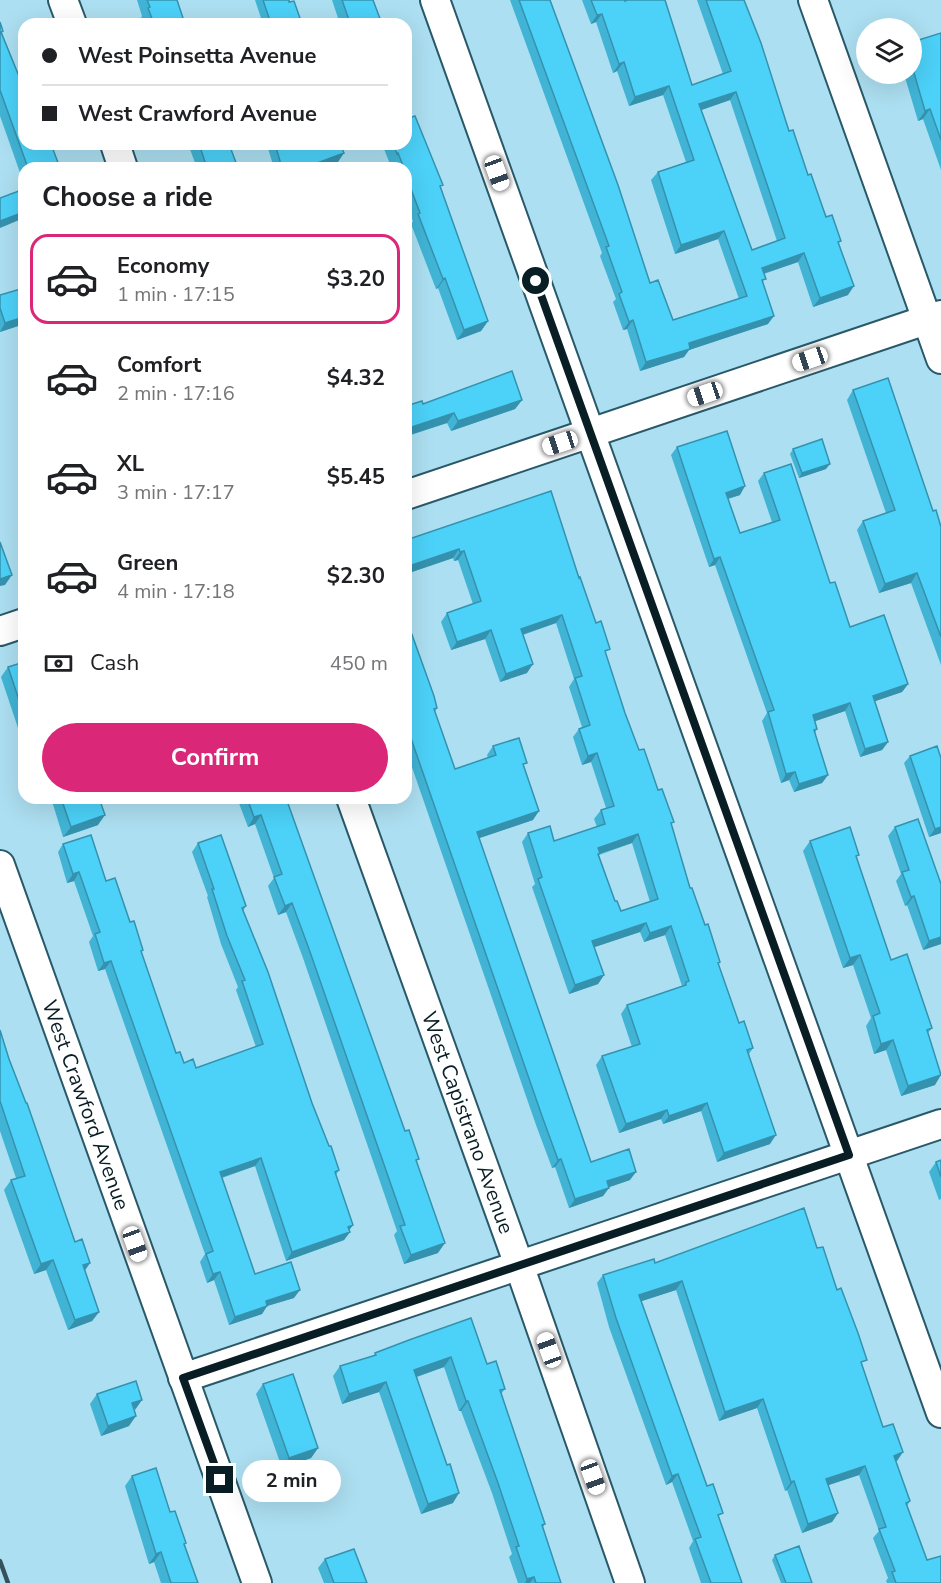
<!DOCTYPE html>
<html lang="en">
<head>
<meta charset="utf-8">
<style>
	body { margin:0; font-family:"Nunito Sans",sans-serif; background:#f6f6f6; color:#202124; height:100vh; display:flex; flex-direction:column; font-size:22px; white-space:nowrap }
	* { box-sizing:border-box; margin:0 }
	p { font-size:20px; color:#757577 }
	.icon { flex:none; width:33px; height:33px; fill:none; stroke:currentColor; stroke-width:2; stroke-linecap:round; stroke-linejoin:round }
	.map { position:relative; flex:1; overflow:hidden }
	.sheet { position:absolute; left:18px; top:162px; width:394px; height:642px; display:flex; flex-direction:column; background:#fff; border-radius:18px; box-shadow:0 6px 24px #0002 }
	.sheet>* { flex:none }
	.top-card { position:absolute; left:18px; top:18px; width:394px; height:132px; border-radius:18px; box-shadow:0 6px 24px #0002; display:grid; align-content:center; height:132px; padding:0 24px; background:#fff }
	.buttons { position:absolute; left:856px; top:18px; display:grid; gap:12px }
	.buttons a { display:grid; place-items:center; width:66px; height:66px; border-radius:50%; background:#fff; box-shadow:0 6px 24px #0002; font-size:30px }
	.end { position:absolute; width:27px; height:27px; margin:-14px; border:8px solid #091e24; background:#fff; box-shadow:0 0 0 3px #fff }
	.from { border-radius:50% }
	.bubble { position:absolute; height:42px; border-radius:21px; background:#fff; box-shadow:0 6px 24px #0002; font-size:20px; font-weight:700; line-height:42px; text-align:center }
	.car { position:absolute; width:18px; height:36px; margin:-18px -9px; border-radius:8px; box-shadow:0 0 4px 2px #0007; background:linear-gradient(#fff 24%,#345 0 40%,#fff 0 76%,#345 0 86%,#fff 0) }
	.top-card b { display:flex; align-items:center; gap:21px; height:57px; font-size:22px }
	.top-card b+b { border-top:2px solid #e0e0e0 }
	.top-card i { width:15px; height:15px; background:#202124 }
	ul { padding:0; list-style:none }
	li { display:flex; align-items:center; gap:18px; height:90px; margin:0 12px 9px; padding:0 12px; border:3px solid transparent; border-radius:18px }
	li div { flex:1 }
	li b { display:block; font-size:22px }
	li em { font-style:normal; font-weight:700 }
	li.active { border-color:#db2777 }
	li>.icon { width:54px; height:54px; stroke-width:1.5 }
	h2 { padding:0 24px; font-size:27px; line-height:72px }
	.pay { display:flex; align-items:center; gap:15px; height:66px; padding:0 24px; font-size:22px }
	.pay p { margin-inline-start:auto }
	.cta { display:flex; gap:12px; margin-top:auto; padding:12px 24px }
	.cta a { flex:1; height:69px; border-radius:36px; background:#db2777; color:#fff; font-size:24px; font-weight:700; line-height:69px; text-align:center }
	.map>svg:first-child { display:block }
	.lines { fill:none; stroke-linecap:round; stroke-linejoin:round }
	.minor-casing { stroke:#295969; stroke-width:32 }
	.minor { stroke:#fff; stroke-width:28 }
	.rail { stroke:#35525c; stroke-width:4.5 }
	.wall { fill:#41b4d5; fill-rule:evenodd }
	.shaded-wall { fill:#3592ae }
	.building { fill:#4cd1f8; stroke:#3592ae; stroke-width:1.5; fill-rule:evenodd }
	.route { stroke:#091e24; stroke-width:8 }
	.labels { text-anchor:middle; stroke-width:5; stroke-linejoin:round; paint-order:stroke }
	.street-label { font-size:21px; fill:#091e24; stroke:#acdff1 }
</style>
</head>
<body>
<div class="map">
<svg width="941" height="1583" viewBox="0 0 941 1583">
	<rect width="100%" height="100%" fill="#acdff1"/>
	<g class="lines">
		<defs>
			<g id="minor">
				<path d="M63,0L72,24"/>
				<path d="M435,0L941,1413"/>
				<path d="M813,0L941,359"/>
				<path d="M115,144L123,168"/>
				<path d="M406,495L941,315"/>
				<path d="M0,631L24,623"/>
				<path id="s1" d="M351,798L519,1265L630,1583"/>
				<path id="s2" d="M0,865L257,1583"/>
				<path d="M183,1378L941,1124"/>
			</g>
		</defs>
		<!-- minor casing -->
		<use href="#minor" class="minor-casing"/>
		<!-- minor -->
		<use href="#minor" class="minor"/>
		<!-- rail -->
		<path class="rail" d="M0,1561L8,1583"/>
	</g>
	<!-- wall -->
	<path class="wall" d="M137,0H177L185,24H144L141,18L142,16Z
		M255,0H289L302,24H263Z
		M332,0H373L382,24H340Z
		M510,0H550L650,283L673,320L739,299L718,239L675,254L651,180L658,172L686,162L663,95L629,106L617,71L613,73L596,22L591,24L582,0H625L692,85L723,74L697,0H744L789,131L839,244L848,295L813,307L798,262L764,274L763,283L768,324L689,350L684,357L640,371L627,329L623,330L613,302L616,299L600,256L602,253ZM730,100L777,241L752,250L701,110Z
		M0,22L3,31L2,33L23,86L60,168H24V184L0,116Z
		M941,33V170L923,119L918,121L904,74H912V42Z
		M188,144H229L238,168H197Z
		M263,144H300L338,162L320,168H274L267,145L264,146Z
		M382,144H406L441,188L488,321L481,331L457,340L438,288L436,289L411,224L413,221L406,205V168H393L391,164H390Z
		M24,288V324L0,332V295Z
		M853,390L916,462L933,511L941,527V665L911,583L879,593L857,530L863,521L886,513L847,400Z
		M522,400L515,409L451,431L447,423L408,436L406,406L423,404Z
		M677,447L740,495L728,499L740,533L772,522L758,481L764,473L830,583L850,627L908,684L902,692L875,701L888,742L882,750L860,757L845,711L815,721L817,729L815,733L828,775L822,783L794,792L789,780L781,783L762,721L767,713L715,565L709,567L671,455Z
		M793,449L826,469L799,478L790,454Z
		M551,491L579,578L625,713L639,750L671,826L690,888L739,1023L753,1048L749,1054L770,1144L717,1162L701,1111L663,1124L661,1119L619,1133L596,1065L602,1056L632,1047L621,1014L627,1005L682,986L665,935L644,942L640,932L594,947L604,975L598,984L569,994L532,887L535,884L522,842L528,833L554,841L597,827L594,819L601,810L606,808L591,762L582,765L573,737L579,729L582,727L569,687L574,679L556,623L523,635L527,673L500,682L485,639L451,650L441,622L447,613L473,604L458,560L454,561L453,558L406,574ZM632,843L650,902L621,911L615,901L599,855Z
		M406,618L437,708L435,712L455,769L488,758L487,755L493,746L524,768L533,820L479,838L591,1162L630,1180L609,1187L603,1196L569,1208L555,1167L552,1168L536,1125L406,750Z
		M24,662V746L1,677L8,667Z
		M910,756L941,833L929,837L904,763Z
		M51,798H99L98,825L63,837Z
		M237,798H286L405,1131L417,1162L438,1253L404,1264L394,1235L397,1231L303,958L286,912L278,915L268,886L274,878L255,824L248,827Z
		M895,827L941,884V944L923,950L907,905L905,906L896,881L901,874L888,836Z
		M810,841L857,858L891,960L932,1028L928,1033L935,1085L901,1096L886,1050L874,1054L866,1026L871,1018L853,965L843,968L803,851Z
		M198,843L246,906L243,911L312,1103L339,1170L336,1175L353,1225L349,1230L350,1232L344,1240L286,1261L255,1166L222,1178L255,1274L294,1298L267,1306L262,1314L229,1325L214,1280L207,1283L200,1262L205,1254L105,969L98,971L89,942L93,936L74,881L67,883L58,852L63,844L106,881L130,922L176,1053L184,1063L196,1068L256,1047L236,990L238,987L221,944L207,897L208,896L192,852Z
		M0,1030L9,1059L75,1242L90,1263L85,1270L99,1312L92,1321L68,1330L46,1270L34,1274L4,1190L11,1180L16,1178L0,1131Z
		M941,1160V1199L939,1200L929,1172L936,1162Z
		M817,1248L837,1290L883,1427L910,1501L907,1506L927,1560L941,1583H887L886,1581L888,1578L873,1538L879,1531L859,1475L828,1485L838,1513L832,1522L802,1533L787,1490L785,1491L757,1408L719,1421L676,1290L641,1301L742,1583H701L689,1548L693,1541L672,1482L666,1485L609,1327L597,1283L603,1275L655,1263Z
		M409,1340L487,1364L505,1389L501,1394L545,1524L543,1527L561,1583H518L509,1557L512,1554L492,1493L461,1411H459L444,1367L417,1377L453,1503L421,1514L379,1392L342,1404L333,1376L340,1366L373,1356L375,1353Z
		M263,1384L318,1448L311,1458L282,1468L256,1394Z
		M97,1394L129,1426L101,1436L90,1404Z
		M132,1476L170,1512L185,1545L198,1583H161L154,1562L149,1564L125,1486Z
		M775,1555L812,1583H781L772,1560Z
		M325,1559L367,1583H324L318,1568Z"/>
	<!-- shaded-wall -->
	<path class="shaded-wall" d="M602,14L596,22L591,24L597,15Z
		M624,62L617,71L613,73L619,64Z
		M669,86L663,95L629,106L635,97Z
		M736,92L730,100L693,113L699,104Z
		M930,109L923,119L918,121L925,111Z
		M344,153L338,162L320,168H310L312,165Z
		M24,212V218L0,228V221Z
		M724,231L718,239L675,254L681,245Z
		M804,253L798,262L756,276L762,268Z
		M445,278L438,288L436,289L443,279Z
		M854,286L848,295L813,307L820,298Z
		M774,316L768,324L689,350L684,357L640,371L646,362L689,343Z
		M24,317V324L0,332L5,323Z
		M633,320L627,329L623,330L629,322Z
		M488,321L481,331L457,340L464,330Z
		M522,400L515,409L451,431L458,421Z
		M454,413L447,423L406,436V429Z
		M830,464L826,469L799,478L802,473Z
		M745,486L740,495L720,501L726,493Z
		M459,549L453,558L406,574V567Z
		M464,551L458,560L454,561L460,552Z
		M720,557L715,565L709,567L714,559Z
		M917,573L911,583L879,593L885,584Z
		M12,575L5,585L0,586V579Z
		M562,615L556,623L515,637L521,629Z
		M491,630L485,639L451,650L457,642Z
		M533,664L527,673L500,682L506,674Z
		M908,684L902,692L867,704L873,696Z
		M850,703L845,711L807,724L813,715Z
		M888,742L882,750L860,757L865,749Z
		M597,753L591,762L582,765L588,756Z
		M795,772L789,780L781,783L786,774Z
		M828,775L822,783L794,792L799,784Z
		M539,811L533,820L471,841L477,832Z
		M105,815L98,825L63,837L71,827Z
		M261,815L255,824L248,827L254,817Z
		M941,827V833L929,837L935,829Z
		M638,834L632,843L599,854L594,862L598,848Z
		M79,872L74,881L67,883L73,874Z
		M914,896L907,905L905,906L911,897Z
		M292,903L286,912L278,915L285,906Z
		M646,923L640,932L586,950L592,941Z
		M671,926L665,935L644,942L650,933Z
		M941,937V944L923,950L929,941Z
		M860,955L853,965L843,968L850,958Z
		M111,961L105,969L98,971L104,963Z
		M604,975L598,984L569,994L575,985Z
		M893,1040L886,1050L874,1054L881,1044Z
		M941,1075L935,1085L901,1096L908,1086Z
		M707,1103L701,1111L663,1124L669,1116Z
		M667,1110L661,1119L619,1133L626,1124Z
		M776,1135L770,1144L717,1162L724,1153Z
		M261,1158L255,1166L214,1180L220,1172Z
		M561,1159L555,1167L552,1168L558,1160Z
		M636,1172L630,1180L601,1190L607,1181Z
		M609,1188L603,1196L569,1208L575,1199Z
		M353,1225L347,1233L350,1232L344,1240L286,1261L292,1252Z
		M445,1243L438,1253L404,1264L411,1255Z
		M53,1260L46,1270L34,1274L41,1264Z
		M90,1263L83,1273V1265Z
		M220,1272L214,1280L207,1283L213,1274Z
		M682,1281L676,1290L633,1304L639,1295Z
		M300,1290L294,1298L267,1306L262,1314L229,1325L235,1317L266,1301Z
		M99,1312L92,1321L68,1330L75,1320Z
		M451,1357L444,1367L407,1380L414,1370Z
		M386,1382L379,1392L342,1404L349,1394Z
		M763,1399L757,1408L719,1421L725,1412Z
		M142,1400L135,1410L132,1403Z
		M466,1401H468L461,1411H459Z
		M136,1416L129,1426L101,1436L108,1426Z
		M318,1448L311,1458L282,1468L289,1458Z
		M903,1452L897,1461L888,1464L894,1456Z
		M865,1466L859,1475L820,1488L826,1479Z
		M678,1474L672,1482L666,1485L672,1476Z
		M794,1481L787,1490L785,1491L791,1482Z
		M459,1493L453,1503L421,1514L428,1504Z
		M838,1513L832,1522L802,1533L808,1524Z
		M161,1552L154,1562L149,1564L156,1554Z
		M534,1577L530,1583H525L527,1579Z"/>
	<!-- building -->
	<path class="building" d="M147,0H177L185,24H154L148,8L150,7Z
		M263,0H289V2L294,1L302,24H271Z
		M342,0H373L382,24H353L351,20H349Z
		M519,0H550L618,185L650,283L658,280L673,320L747,296L724,231L681,245L658,172L694,160L669,86L635,97L624,62L619,64L602,14L597,15L591,0H625V1L627,0H665L692,85L731,71L706,0H744L761,43L789,131L793,130L808,175L811,174L826,217L832,215L841,241L838,242L854,286L820,298L804,253L762,268L766,279L762,280L774,316L689,343L690,349L646,362L633,320L629,322L619,294L622,292L606,247L609,246ZM736,92L785,238L752,250L699,104Z
		M0,22L3,31L1,32L23,86H24V144H51L60,168H28L0,90Z
		M941,33V140L930,109L925,111L912,66V42Z
		M415,116L443,185L440,186L488,321L464,330L445,278L443,279L418,214L420,213L406,176V168H404L398,153L397,154L393,144H406V119Z
		M199,144H229L238,168H207Z
		M275,144H340L344,153L312,165L313,168H282Z
		M24,189V212L0,221V198Z
		M24,288V317L5,323L0,308V295Z
		M512,371L522,400L458,421L454,413L406,429V406L422,401L423,404Z
		M888,378L933,511L936,510L941,527V637L917,573L885,584L863,521L895,510L853,390Z
		M406,430L410,441L406,442Z
		M727,431L745,486L726,493L740,533L780,520L764,473L791,464L830,583L835,582L850,627L884,615L908,684L873,696L888,742L865,749L850,703L813,715L817,729L814,730L828,775L799,784L795,772L786,774L768,712L774,710L720,557L714,559L677,447Z
		M822,439L830,464L802,473L793,449Z
		M551,491L579,578L580,577L596,623L601,621L610,649L605,651L625,713L639,750L644,749L658,790L662,789L674,822L671,823L690,888H692L705,925L708,924L720,962L718,963L739,1023L744,1021L753,1048L747,1050L776,1135L724,1153L707,1103L669,1116L667,1110L626,1124L602,1056L640,1044L627,1005L686,985V982L689,981L671,926L650,933L646,923L592,941L604,975L575,985L538,879L542,877L528,833L550,826L554,841L605,824L601,810L614,806L597,753L588,756L579,729L590,725L575,678L582,676L562,615L521,629L533,664L506,674L491,630L457,642L447,613L481,601L464,551L460,552L459,549L406,567V540ZM638,834L658,899L621,911L617,901H615L598,854L600,853L598,848Z
		M0,542L12,575L0,579Z
		M406,618L434,696L437,708L434,709L455,769L496,755L493,746L519,738L527,763L523,764L539,811L477,832L591,1162L629,1149L636,1172L607,1181L609,1188L575,1199L561,1159L558,1160L542,1116L406,724Z
		M24,662V715L8,667Z
		M937,746L941,758V827L935,829L910,756Z
		M61,798H99L105,815L71,827Z
		M247,798H286L405,1131L409,1130L419,1159L416,1160L445,1243L411,1255L400,1226L405,1225L309,949L292,903L285,906L274,877L282,874L261,815L254,817Z
		M918,819L941,884V937L929,941L914,896L911,897L902,872L909,870L895,827Z
		M850,827L859,855L856,856L891,960L907,954L932,1028L927,1030L941,1075L908,1086L893,1040L881,1044L873,1016L880,1013L860,955L850,958L810,841Z
		M91,835L106,881L115,878L130,922L134,921L143,950L141,951L176,1053L180,1052L184,1063L193,1059L196,1068L263,1044L242,981L245,980L227,936L212,889H214L198,843L221,835L246,906L242,908L268,972L312,1103L329,1146H331L339,1170L335,1172L353,1225L348,1227L350,1232L292,1252L261,1158L220,1172L255,1274L291,1262L300,1290L266,1301L267,1306L235,1317L220,1272L213,1274L206,1254L213,1251L111,961L104,963L95,934L100,932L79,872L73,874L63,844Z
		M0,1030L9,1059L26,1103H27L75,1242L82,1239L90,1263L83,1265L99,1312L75,1320L53,1260L41,1264L11,1180L25,1176L0,1101Z
		M941,1160V1177L936,1162Z
		M804,1208L817,1248L823,1247L837,1290L841,1288L858,1333L867,1360L861,1362L883,1427L893,1424L903,1452L894,1456L910,1501L906,1503L927,1560L941,1556V1583H896L892,1572L895,1571L879,1529L886,1527L865,1466L826,1479L838,1513L808,1524L794,1481L791,1482L763,1399L725,1412L682,1281L639,1295L707,1486L713,1484L723,1513L718,1515L742,1583H711L695,1539L701,1537L678,1474L672,1476L616,1318L603,1275L654,1259L655,1263Z
		M471,1318L487,1364L496,1361L505,1389L500,1390L545,1524L542,1525L561,1583H536L534,1577L527,1579L516,1547L519,1546L498,1483L468,1401H466L451,1357L414,1370L447,1465L450,1464L459,1493L428,1504L386,1382L349,1394L340,1366L376,1355L375,1353L409,1340Z
		M293,1374L318,1448L289,1458L263,1384Z
		M136,1381L142,1400L132,1403L136,1416L108,1426L97,1394Z
		M156,1468L170,1512L175,1511L186,1543L184,1544L198,1583H171L161,1552L156,1554L132,1476Z
		M799,1546L812,1583H786L775,1555Z
		M354,1549L367,1583H334L325,1559Z"/>
	<g class="lines">
		<!-- route -->
		<path class="route" d="M220,1480L183,1378L849,1155L536,281"/>
	</g>
	<g class="labels">
		<!-- street labels -->
		<g class="street-label">
			<text dy="7" stroke="none"><textPath href="#s2" startOffset="255">West Crawford Avenue</textPath></text>
			<text dy="7" stroke="none"><textPath href="#s1" startOffset="345">West Capistrano Avenue</textPath></text>
		</g>
	</g>
</svg>
<div class="buttons">
<a><svg class="icon" aria-label="layers" viewBox="0 0 24 24"><path d="M12 4l9 5-9 5-9-5zM3 14l9 5 9-5"/></svg></a>
</div>
<i class="end from" style="left:536px;top:281px"></i>
<i class="end" style="left:220px;top:1480px"></i>
<div class="bubble" style="left:242px;top:1460px;width:99px">2 min</div>
<i class="car" style="left:497px;top:173px;rotate:160deg"></i>
<i class="car" style="left:810px;top:359px;rotate:251deg"></i>
<i class="car" style="left:705px;top:394px;rotate:251deg"></i>
<i class="car" style="left:560px;top:443px;rotate:252deg"></i>
<i class="car" style="left:135px;top:1244px;rotate:160deg"></i>
<i class="car" style="left:549px;top:1350px;rotate:340deg"></i>
<i class="car" style="left:593px;top:1477px;rotate:160deg"></i>
<div class="top-card">
<b><i class="from"></i>West Poinsetta Avenue</b>
<b><i></i>West Crawford Avenue</b>
</div>
<section class="sheet">
<h2>Choose a ride</h2>
<ul>
<li class="active"><svg class="icon" aria-label="car" viewBox="0 0 24 24"><path d="M5 17H2v-5l4-1 3-4h7l3 4 3 1v5h-3M9 17h6M6 11h13"/><circle cx="7" cy="17" r="2"/><circle cx="17" cy="17" r="2"/></svg><div><b>Economy</b><p>1 min · 17:15</p></div><em>$3.20</em></li>
<li><svg class="icon" aria-label="car" viewBox="0 0 24 24"><path d="M5 17H2v-5l4-1 3-4h7l3 4 3 1v5h-3M9 17h6M6 11h13"/><circle cx="7" cy="17" r="2"/><circle cx="17" cy="17" r="2"/></svg><div><b>Comfort</b><p>2 min · 17:16</p></div><em>$4.32</em></li>
<li><svg class="icon" aria-label="car" viewBox="0 0 24 24"><path d="M5 17H2v-5l4-1 3-4h7l3 4 3 1v5h-3M9 17h6M6 11h13"/><circle cx="7" cy="17" r="2"/><circle cx="17" cy="17" r="2"/></svg><div><b>XL</b><p>3 min · 17:17</p></div><em>$5.45</em></li>
<li><svg class="icon" aria-label="car" viewBox="0 0 24 24"><path d="M5 17H2v-5l4-1 3-4h7l3 4 3 1v5h-3M9 17h6M6 11h13"/><circle cx="7" cy="17" r="2"/><circle cx="17" cy="17" r="2"/></svg><div><b>Green</b><p>4 min · 17:18</p></div><em>$2.30</em></li>
</ul>
<div class="pay"><svg class="icon" aria-label="cash" viewBox="0 0 24 24"><path d="M3 7h18v10H3z"/><circle cx="12" cy="12" r="2"/></svg>Cash<p>450 m</p></div>
<div class="cta"><a>Confirm</a></div>
</section>
</div>
</body>
</html>
